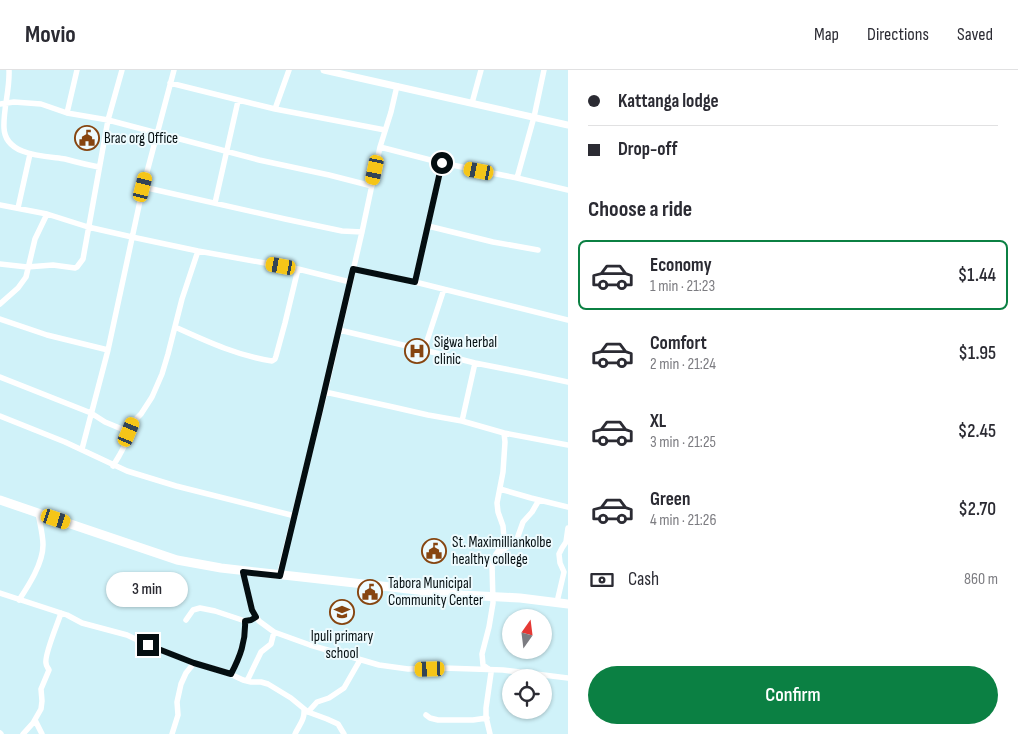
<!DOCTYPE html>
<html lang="en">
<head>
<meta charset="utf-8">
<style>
	body { margin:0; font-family:"Sofia Sans Condensed",sans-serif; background:#f7f7f7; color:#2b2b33; height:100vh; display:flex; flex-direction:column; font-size:19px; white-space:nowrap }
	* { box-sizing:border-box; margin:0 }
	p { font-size:16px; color:#7c7c81 }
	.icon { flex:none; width:28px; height:28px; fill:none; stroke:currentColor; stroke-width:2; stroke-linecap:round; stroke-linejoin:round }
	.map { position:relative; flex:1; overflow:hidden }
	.details { display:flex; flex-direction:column; background:#fff; width:450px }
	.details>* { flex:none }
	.top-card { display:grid; align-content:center; height:110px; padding:0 20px; background:#fff }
	.needle { width:32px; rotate:14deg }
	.fabs { position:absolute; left:502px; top:539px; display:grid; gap:10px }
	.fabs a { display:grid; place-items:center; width:50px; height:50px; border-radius:50%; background:#fff; box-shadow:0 1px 4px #0004; font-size:25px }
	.end { position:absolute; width:22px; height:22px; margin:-11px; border:6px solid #040e11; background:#fff; box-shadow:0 0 0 2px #fff }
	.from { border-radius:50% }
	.bubble { position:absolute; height:35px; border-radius:18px; background:#fff; box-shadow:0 1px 4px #0004; font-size:16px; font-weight:600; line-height:35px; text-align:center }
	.car { position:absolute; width:15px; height:30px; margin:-15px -8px; border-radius:6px; box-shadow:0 0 4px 1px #0007; background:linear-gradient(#f5c518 24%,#345 0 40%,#f5c518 0 76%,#345 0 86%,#f5c518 0) }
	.top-card b { display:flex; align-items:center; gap:18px; height:48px; font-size:19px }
	.top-card b+b { border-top:1px solid #e1e1e2 }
	.top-card i { width:12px; height:12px; background:#2b2b33 }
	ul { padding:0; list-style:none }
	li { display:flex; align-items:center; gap:15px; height:70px; margin:0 10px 8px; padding:0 10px; border:2px solid transparent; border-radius:8px }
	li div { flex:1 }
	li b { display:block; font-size:19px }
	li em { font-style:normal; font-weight:600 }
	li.selected { border-color:#0b8043 }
	li>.icon { width:45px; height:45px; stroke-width:1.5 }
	h2 { padding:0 20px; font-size:22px; line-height:60px }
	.pay { display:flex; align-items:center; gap:12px; height:55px; padding:0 20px; font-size:19px }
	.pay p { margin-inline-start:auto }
	.primary-button { display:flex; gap:10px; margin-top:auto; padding:10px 20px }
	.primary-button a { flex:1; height:58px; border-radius:30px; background:#0b8043; color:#fff; font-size:20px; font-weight:600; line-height:58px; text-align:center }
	header { display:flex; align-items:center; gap:30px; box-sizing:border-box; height:70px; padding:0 25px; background:#fff; border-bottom:1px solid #e1e1e2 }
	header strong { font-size:24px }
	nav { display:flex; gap:28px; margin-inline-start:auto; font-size:18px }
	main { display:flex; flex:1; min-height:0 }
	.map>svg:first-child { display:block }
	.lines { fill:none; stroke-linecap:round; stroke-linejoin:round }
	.minor { stroke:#fff; stroke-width:5.5 }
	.tertiary { stroke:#fff; stroke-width:7 }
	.trunk { stroke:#fff; stroke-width:9 }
	.route { stroke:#040e11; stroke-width:6 }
	.labels { text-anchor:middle; stroke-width:4; stroke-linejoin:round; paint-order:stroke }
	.poi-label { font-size:15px; fill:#040e11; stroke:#eefbfe; text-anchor:start }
</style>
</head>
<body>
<header>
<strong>Movio</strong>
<nav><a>Map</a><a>Directions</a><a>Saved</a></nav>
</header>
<main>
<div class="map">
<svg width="568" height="664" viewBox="0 0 568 664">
	<rect width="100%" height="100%" fill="#d0f2f9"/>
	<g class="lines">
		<!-- minor -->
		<path class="minor" d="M9,0C10,20 3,39 4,58C5,86 45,86 65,89C76,92 88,95 99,97
			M170,13L275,39L385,60
			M472,33L481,0
			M0,34L14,32L41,34L67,43L108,50L259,90L329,105L372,116
			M275,39L289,0
			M67,43L77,0
			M380,77L442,93L517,108L568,120
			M517,108L534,47L544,0
			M143,117L285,149L342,161L362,162
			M215,133L238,31
			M0,135L47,144L88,157L132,167L198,181L298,199L350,212
			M18,138L30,84
			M428,156L493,172L538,180
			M0,194L27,197L53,195L75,198L77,197L83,189L108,50L122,0
			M353,199L415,212L568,250
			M415,212L442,93
			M0,234L18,218L26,207L35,169L47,144
			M0,249L47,265L108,280
			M175,257C206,271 238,286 272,291L275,289L276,286L285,253L298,199
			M339,260L424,280L475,293L526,303L568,312
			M424,280L444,219
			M0,307L91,343L105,352L129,362
			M325,322L393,337L428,345L462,351L504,363L568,375
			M0,346L65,372L127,401L176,416L295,446
			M462,351L475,293
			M82,379L108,280L143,117L174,0
			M113,396L119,386L126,373L134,351L141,344L152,327L162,304L168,284L182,229L198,181
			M500,419L531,428L568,437
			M497,484L507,477L517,469L523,452L532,442L539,430
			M243,501L252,540L259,551L274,562L310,575L379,595L408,599L443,598L503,600L568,608
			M279,506L325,322L362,162L380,77L391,42L397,16
			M0,523L67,545L82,553L127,565L148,575L194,593L228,603L243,610L251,612H261L268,614L291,628L308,642L327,649L338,654L344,664
			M19,530C29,515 43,493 43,475C43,465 40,454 38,443
			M557,532L564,502L560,493L559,484L562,478L566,472L568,458
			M186,550L193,540L200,538L215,541L245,551L251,550L256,547
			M231,604C240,587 246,571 245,551
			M247,611L261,582L271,574L274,562
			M308,642L317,632L329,628L344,618L360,590
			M426,645L430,648L438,650H473L487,648
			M35,650L42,664
			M0,663L1,664
			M23,664L33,653L41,639L42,631L41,619L49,600C48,598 46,596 46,593C44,585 58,553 61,543
			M172,664L178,645L177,632L181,614L186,603L194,593
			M295,664C299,655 305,650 304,639
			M490,664L486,647V638L491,603V601L483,595L482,584L489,557L493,533L492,494L496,484L501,477L504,468L503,456L498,442L497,433L503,402L505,372L504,363"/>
		<!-- tertiary -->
		<path class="tertiary" d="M324,0L568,55"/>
		<!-- trunk -->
		<path class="trunk" d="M0,430L38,443L177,490L221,498L462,525L520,528L568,534"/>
	</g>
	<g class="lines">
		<!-- route -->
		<path class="route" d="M148,575L194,593L231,604C240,587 246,571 245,551L251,550L256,547L252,540L243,502L280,506L320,340L353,199L415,212L442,93"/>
	</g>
	<!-- icons -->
	<defs>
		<symbol id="civic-ring" viewBox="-11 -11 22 22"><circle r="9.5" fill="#eefbfe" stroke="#864510" stroke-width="1.5"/><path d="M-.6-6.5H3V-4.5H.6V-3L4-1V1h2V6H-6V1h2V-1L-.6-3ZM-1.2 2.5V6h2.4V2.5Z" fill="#864510"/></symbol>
		<symbol id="hospital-ring" viewBox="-11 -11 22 22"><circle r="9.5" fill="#eefbfe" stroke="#864510" stroke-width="1.5"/><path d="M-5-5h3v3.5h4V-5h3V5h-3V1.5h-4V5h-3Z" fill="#864510"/></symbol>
		<symbol id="school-ring" viewBox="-11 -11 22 22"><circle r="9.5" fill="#eefbfe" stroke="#864510" stroke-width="1.5"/><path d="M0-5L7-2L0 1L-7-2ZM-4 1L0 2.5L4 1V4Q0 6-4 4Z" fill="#864510"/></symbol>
	</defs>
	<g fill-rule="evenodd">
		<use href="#civic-ring" x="73" y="54" width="28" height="28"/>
		<use href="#hospital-ring" x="403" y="267" width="28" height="28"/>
		<use href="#civic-ring" x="420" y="467" width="28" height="28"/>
		<use href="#civic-ring" x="356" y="508" width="28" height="28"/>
		<use href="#school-ring" x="328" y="528" width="28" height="28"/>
	</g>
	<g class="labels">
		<!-- poi labels -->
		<g class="poi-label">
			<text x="104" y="73">Brac org Office</text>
			<text x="434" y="277">Sigwa herbal<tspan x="434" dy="17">clinic</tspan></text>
			<text x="452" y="477">St. Maximilliankolbe<tspan x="452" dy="17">healthy college</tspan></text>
			<text x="388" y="518">Tabora Municipal<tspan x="388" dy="17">Community Center</tspan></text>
			<text x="342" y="571" text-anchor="middle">Ipuli primary<tspan x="342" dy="17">school</tspan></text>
		</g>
	</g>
</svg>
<div class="fabs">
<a><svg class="needle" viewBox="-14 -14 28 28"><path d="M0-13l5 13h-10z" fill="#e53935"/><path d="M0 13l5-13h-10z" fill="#7c7c81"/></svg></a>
<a><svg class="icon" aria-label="locate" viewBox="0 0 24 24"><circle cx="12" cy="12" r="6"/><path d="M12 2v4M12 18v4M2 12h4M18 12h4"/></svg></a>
</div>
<i class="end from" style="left:442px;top:93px"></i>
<i class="end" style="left:148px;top:575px"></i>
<div class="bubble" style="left:106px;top:502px;width:82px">3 min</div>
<i class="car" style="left:375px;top:100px;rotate:192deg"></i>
<i class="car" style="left:479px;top:101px;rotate:281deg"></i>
<i class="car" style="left:143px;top:117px;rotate:14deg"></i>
<i class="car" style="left:281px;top:196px;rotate:280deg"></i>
<i class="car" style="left:129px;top:362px;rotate:23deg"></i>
<i class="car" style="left:56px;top:449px;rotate:108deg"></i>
<i class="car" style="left:430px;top:599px;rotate:268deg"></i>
</div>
<section class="details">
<div class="top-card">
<b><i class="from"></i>Kattanga lodge</b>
<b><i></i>Drop-off</b>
</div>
<h2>Choose a ride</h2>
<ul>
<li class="selected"><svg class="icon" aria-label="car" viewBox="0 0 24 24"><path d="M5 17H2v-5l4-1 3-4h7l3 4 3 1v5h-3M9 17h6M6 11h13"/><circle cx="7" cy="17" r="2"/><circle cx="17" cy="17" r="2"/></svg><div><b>Economy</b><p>1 min · 21:23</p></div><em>$1.44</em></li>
<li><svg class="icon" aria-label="car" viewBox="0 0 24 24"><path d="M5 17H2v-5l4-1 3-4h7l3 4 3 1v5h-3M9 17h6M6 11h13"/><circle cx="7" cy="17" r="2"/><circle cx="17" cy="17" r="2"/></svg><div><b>Comfort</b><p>2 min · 21:24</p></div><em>$1.95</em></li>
<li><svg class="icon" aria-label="car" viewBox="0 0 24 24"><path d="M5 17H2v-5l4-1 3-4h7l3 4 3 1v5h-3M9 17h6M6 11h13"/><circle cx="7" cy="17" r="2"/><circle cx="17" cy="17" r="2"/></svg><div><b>XL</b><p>3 min · 21:25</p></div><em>$2.45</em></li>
<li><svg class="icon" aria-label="car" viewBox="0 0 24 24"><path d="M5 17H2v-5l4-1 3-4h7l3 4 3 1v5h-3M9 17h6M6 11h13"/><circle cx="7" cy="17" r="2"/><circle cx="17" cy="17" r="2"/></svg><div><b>Green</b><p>4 min · 21:26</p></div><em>$2.70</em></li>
</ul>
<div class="pay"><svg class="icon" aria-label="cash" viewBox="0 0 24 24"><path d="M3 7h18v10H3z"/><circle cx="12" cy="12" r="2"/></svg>Cash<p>860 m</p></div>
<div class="primary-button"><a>Confirm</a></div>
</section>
</main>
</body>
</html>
